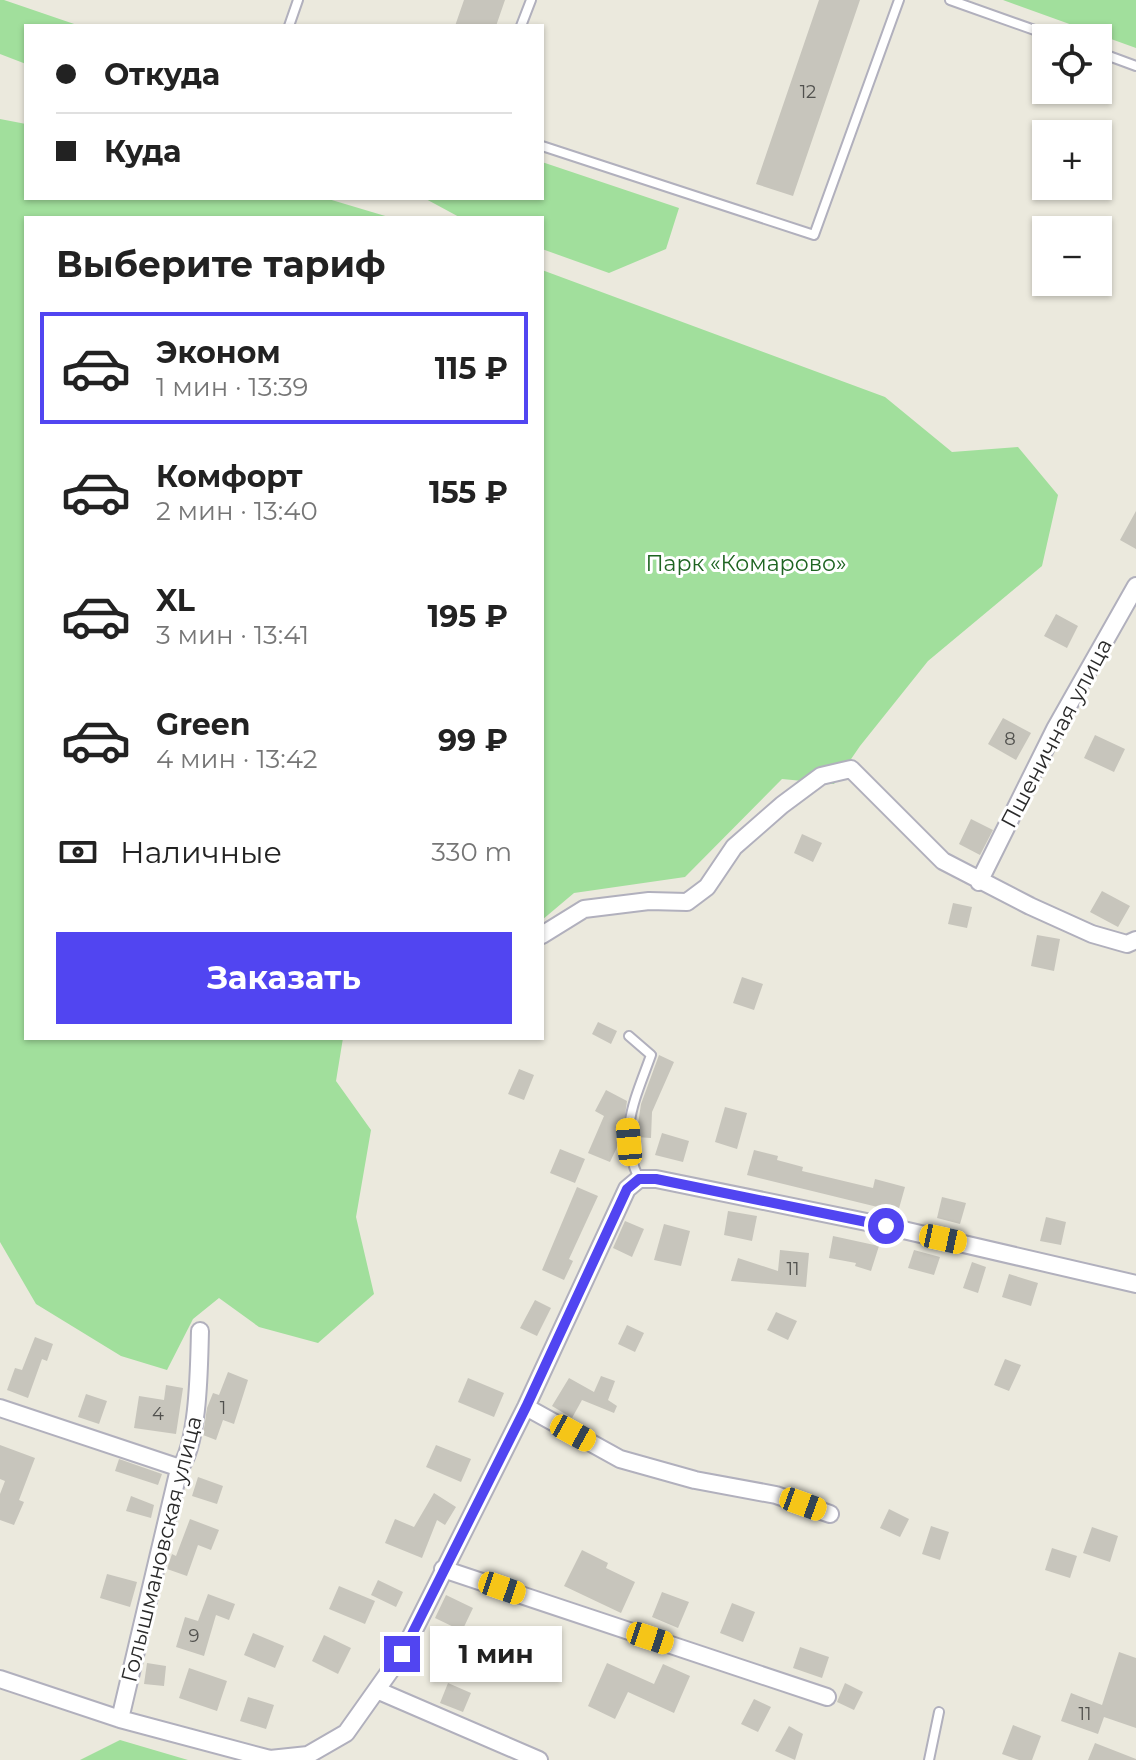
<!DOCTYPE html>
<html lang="ru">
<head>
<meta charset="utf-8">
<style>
	body { margin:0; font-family:Montserrat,sans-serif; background:#f2f2f2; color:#222; height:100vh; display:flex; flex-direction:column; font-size:30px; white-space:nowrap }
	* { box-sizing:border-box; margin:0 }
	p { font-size:26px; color:#767676 }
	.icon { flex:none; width:44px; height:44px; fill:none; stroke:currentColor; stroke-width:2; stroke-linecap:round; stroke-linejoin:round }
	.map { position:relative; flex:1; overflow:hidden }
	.panel { position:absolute; left:24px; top:216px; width:520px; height:824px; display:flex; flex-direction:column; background:#fff; border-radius:0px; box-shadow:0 2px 6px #0004 }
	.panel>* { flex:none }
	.guide { position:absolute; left:24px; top:24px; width:520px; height:176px; border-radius:0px; box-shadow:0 2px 6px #0004; display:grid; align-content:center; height:176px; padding:0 32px; background:#fff }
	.controls { position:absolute; left:1032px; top:24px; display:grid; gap:16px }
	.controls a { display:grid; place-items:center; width:80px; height:80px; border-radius:0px; background:#fff; box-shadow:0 2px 6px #0004; font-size:40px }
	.end { position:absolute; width:36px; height:36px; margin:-18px; border:10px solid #5145f1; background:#fff; box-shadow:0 0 0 4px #fff }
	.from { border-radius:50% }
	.bubble { position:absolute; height:56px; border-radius:0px; background:#fff; box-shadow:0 2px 6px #0004; font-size:26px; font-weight:700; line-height:56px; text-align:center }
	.car { position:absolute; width:24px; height:48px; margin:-24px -12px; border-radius:10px; box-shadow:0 0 6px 2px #0007; background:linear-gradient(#f5c518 24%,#345 0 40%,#f5c518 0 76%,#345 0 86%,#f5c518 0) }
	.guide b { display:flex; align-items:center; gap:28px; height:76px; font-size:30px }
	.guide b+b { border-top:2px solid #e0e0e0 }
	.guide i { width:20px; height:20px; background:#222 }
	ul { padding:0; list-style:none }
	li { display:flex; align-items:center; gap:24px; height:112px; margin:0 16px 12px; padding:0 16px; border:4px solid transparent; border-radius:0px }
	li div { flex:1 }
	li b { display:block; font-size:30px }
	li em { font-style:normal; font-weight:700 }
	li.current { border-color:#5145f1 }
	li>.icon { width:72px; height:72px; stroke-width:1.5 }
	h2 { padding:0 32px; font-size:36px; line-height:96px }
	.pay { display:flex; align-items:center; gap:20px; height:88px; padding:0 32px; font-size:30px }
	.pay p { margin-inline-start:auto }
	.action { display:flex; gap:16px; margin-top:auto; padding:16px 32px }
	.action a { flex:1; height:92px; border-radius:0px; background:#5145f1; color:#fff; font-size:32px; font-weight:700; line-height:92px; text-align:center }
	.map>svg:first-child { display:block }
	.green { fill:#a1df9c }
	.building { fill:#c7c5bc }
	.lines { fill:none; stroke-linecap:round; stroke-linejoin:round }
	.lane-casing { stroke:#b1b0bd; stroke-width:12 }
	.street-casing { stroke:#b1b0bd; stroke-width:20 }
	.lane { stroke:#fff; stroke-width:8 }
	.street { stroke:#fff; stroke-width:16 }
	.route { stroke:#5145f1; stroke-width:10 }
	.labels { text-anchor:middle; stroke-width:6; stroke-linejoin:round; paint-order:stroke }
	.number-label { font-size:18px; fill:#51514e }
	.park-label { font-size:22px; fill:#1e6421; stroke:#fff }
	.street-label { font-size:22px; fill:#2a2a2a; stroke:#fff }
</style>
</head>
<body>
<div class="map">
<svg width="1136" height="1760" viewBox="0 0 1136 1760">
	<rect width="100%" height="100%" fill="#ebe9dd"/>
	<!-- green -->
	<path class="green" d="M0,0H4L80,26H26V64L0,54Z
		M1003,0H1136V48Z
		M0,119L26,124V198H325L392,218H26V1038H343L336,1081L371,1130L356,1217L374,1294L318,1343L259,1327L219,1298L193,1319L167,1370L121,1356L36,1304L0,1242Z
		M542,162L679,208L666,249L609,273L542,249V218H461L424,198H542Z
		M542,270L885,397L952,452L1018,447L1058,495L1042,566L928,661L860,746L834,784L782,779L685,877L574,893L542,920Z
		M120,1740L188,1760H80Z"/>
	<!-- building -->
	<path class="building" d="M464,0H505L496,26H455Z
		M819,0H860L793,196L756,184Z
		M1136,511V549L1120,540Z
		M1056,614L1078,626L1067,648L1044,636Z
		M1003,718L1031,733L1016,760L988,744Z
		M1095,735L1125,749L1114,772L1084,758Z
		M971,819L993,830L980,855L959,844Z
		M802,834L822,843L813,862L794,853Z
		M1102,891L1130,906L1118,927L1090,912Z
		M953,903L972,907L967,928L948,924Z
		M1037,935L1060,939L1054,971L1031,966Z
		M742,977L763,984L754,1010L733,1003Z
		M598,1022L617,1031L611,1044L592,1034Z
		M659,1055L674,1062L652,1112L651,1138L636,1137L641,1104Z
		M519,1069L534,1075L524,1100L508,1094Z
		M606,1090L627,1101L622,1137L610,1162L588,1153L604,1116L595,1111Z
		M725,1107L747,1113L737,1149L715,1142Z
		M662,1133L689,1141L683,1162L655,1155Z
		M560,1149L585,1159L575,1183L550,1173Z
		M754,1150L778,1156L777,1160L803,1167L802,1171L873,1188L875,1179L905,1187L898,1212L747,1175Z
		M577,1187L598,1196L569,1259L573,1261L564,1280L542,1270Z
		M942,1197L966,1203L960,1224L937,1218Z
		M728,1211L757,1216L752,1241L724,1235Z
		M1046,1217L1066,1222L1061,1245L1040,1241Z
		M625,1221L644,1229L632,1257L613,1248Z
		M664,1224L690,1231L681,1266L654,1260Z
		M833,1236L879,1246L871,1271L855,1266L856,1263L829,1258Z
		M780,1250L809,1253L806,1287L731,1281L738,1258L778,1271Z
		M914,1250L940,1257L934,1275L908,1268Z
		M972,1262L986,1267L978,1293L963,1288Z
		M1009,1274L1038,1283L1031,1306L1002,1297Z
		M535,1300L551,1308L537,1336L520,1328Z
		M776,1312L797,1321L788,1340L767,1330Z
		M627,1325L644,1333L635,1352L618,1344Z
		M35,1337L53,1344L47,1361L42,1359L28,1398L7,1390L15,1368L22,1370Z
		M1005,1359L1021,1365L1009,1391L994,1385Z
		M228,1372L248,1380L234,1424L223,1420L216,1440L203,1435L207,1408L213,1393L219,1395Z
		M601,1376L615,1381L608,1400L617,1406L614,1413L582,1400L572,1418L552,1406L569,1378L594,1392Z
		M468,1378L504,1393L494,1417L458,1402Z
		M166,1385L183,1388L176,1434L134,1428L139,1396L164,1400Z
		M86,1394L107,1401L99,1424L78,1417Z
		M0,1445L35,1458L19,1500L24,1502L14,1525L0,1520V1494L5,1481L0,1479Z
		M436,1445L471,1459L461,1482L426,1467Z
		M119,1459L162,1474L158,1485L115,1471Z
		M198,1477L223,1486L217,1504L192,1496Z
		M434,1493L456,1507L445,1525L437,1520L422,1558L385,1543L395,1519L414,1527Z
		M131,1496L154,1505L151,1518L126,1511Z
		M889,1509L909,1519L900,1537L880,1528Z
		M190,1519L219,1530L211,1550L198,1545L187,1576L167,1569L172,1554L176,1556Z
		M931,1526L949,1532L940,1560L922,1554Z
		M1092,1527L1118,1536L1110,1562L1083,1553Z
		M1052,1548L1077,1556L1070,1578L1045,1570Z
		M582,1550L608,1563L606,1568L635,1582L621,1613L564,1586Z
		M107,1574L137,1582L130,1607L100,1598Z
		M378,1580L403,1592L396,1607L371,1595Z
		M339,1586L375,1601L365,1624L329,1609Z
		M662,1592L689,1602L678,1628L652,1617Z
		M208,1594L235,1604L229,1620L216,1615L204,1656L176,1647L185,1617L198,1621Z
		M446,1595L473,1608L462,1631L435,1618Z
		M732,1603L755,1612L743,1642L720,1633Z
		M253,1633L284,1646L275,1668L244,1655Z
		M324,1635L351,1648L338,1674L312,1661Z
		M800,1647L829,1657L822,1678L793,1668Z
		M1119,1652L1136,1658V1728L1104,1717L1098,1734L1061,1721L1071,1693L1102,1705Z
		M147,1663L166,1666L164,1686L144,1684Z
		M607,1663L654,1684L663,1664L690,1676L674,1713L628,1692L615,1719L588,1706Z
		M189,1668L227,1681L217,1711L179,1698Z
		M448,1683L471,1693L463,1712L440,1703Z
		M845,1683L863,1692L854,1710L837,1702Z
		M248,1697L274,1705L266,1729L240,1721Z
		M754,1699L771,1707L758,1732L741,1724Z
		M1013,1725L1041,1736L1032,1760H1019L1002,1754Z
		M789,1726L803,1734L795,1760L775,1751Z
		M1095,1743L1136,1759V1760H1088Z"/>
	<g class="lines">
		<defs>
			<path id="lane" d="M950,0L1057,38
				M289,26L298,0
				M521,26L531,0
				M1098,52L1136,66
				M542,146L814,235L899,0
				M629,1036L651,1055C635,1100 617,1132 639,1179
				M929,1760L939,1712"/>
			<path id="street" d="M979,882L1055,729L1136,586
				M542,935L584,909L649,901L687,902L707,887L734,847L782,805L821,776L851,769L943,861L1030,906L1092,934L1127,944L1136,940
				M526,1407L620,1459L695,1480L776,1495L830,1514
				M0,1408L180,1468
				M443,1569L827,1697
				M0,1679L120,1719L270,1759L308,1755L346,1733L402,1654L526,1407L627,1189L639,1179H656L886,1226L1136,1284
				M379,1691L539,1760
				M120,1719L179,1469C199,1445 199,1364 200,1331"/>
		</defs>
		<!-- lane casing -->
		<use href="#lane" class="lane-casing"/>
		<!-- street casing -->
		<use href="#street" class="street-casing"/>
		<!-- lane -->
		<use href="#lane" class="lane"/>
		<!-- street -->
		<use href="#street" class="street"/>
	</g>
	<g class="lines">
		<!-- route -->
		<path class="route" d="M402,1654L526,1407L627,1189L639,1179H656L886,1226"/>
	</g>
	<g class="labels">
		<!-- number labels -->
		<g class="number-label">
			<text x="808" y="98">12</text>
			<text x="1010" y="745">8</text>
			<text x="793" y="1275">11</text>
			<text x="223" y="1414">1</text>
			<text x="158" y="1420">4</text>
			<text x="194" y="1642">9</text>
			<text x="1085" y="1720">11</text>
		</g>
		<!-- park labels -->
		<g class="park-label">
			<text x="746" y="571">Парк «Комарово»</text>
		</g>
		<!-- street labels -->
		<g class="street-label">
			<text transform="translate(1056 733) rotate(-62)" y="8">Пшеничная улица</text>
			<text transform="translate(161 1549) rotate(-76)" y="8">Голышмановская улица</text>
		</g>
	</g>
</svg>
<div class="controls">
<a><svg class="icon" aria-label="locate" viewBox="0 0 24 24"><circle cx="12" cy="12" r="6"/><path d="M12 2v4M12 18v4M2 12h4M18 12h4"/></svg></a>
<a>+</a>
<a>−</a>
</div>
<i class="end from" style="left:886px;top:1226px"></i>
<i class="end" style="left:402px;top:1654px"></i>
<div class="bubble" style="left:430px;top:1626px;width:132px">1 мин</div>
<i class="car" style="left:629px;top:1142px;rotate:355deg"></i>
<i class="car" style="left:943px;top:1239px;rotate:102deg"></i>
<i class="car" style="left:573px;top:1433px;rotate:119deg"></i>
<i class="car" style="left:803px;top:1504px;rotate:110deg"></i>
<i class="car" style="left:502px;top:1588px;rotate:109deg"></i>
<i class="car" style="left:650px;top:1638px;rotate:108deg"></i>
<div class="guide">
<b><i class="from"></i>Откуда</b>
<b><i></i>Куда</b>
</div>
<section class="panel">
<h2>Выберите тариф</h2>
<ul>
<li class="current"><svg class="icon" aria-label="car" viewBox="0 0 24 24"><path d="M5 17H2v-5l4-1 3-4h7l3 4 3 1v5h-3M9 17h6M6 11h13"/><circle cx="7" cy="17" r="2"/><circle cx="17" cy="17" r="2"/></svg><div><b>Эконом</b><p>1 мин · 13:39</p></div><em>115 ₽</em></li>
<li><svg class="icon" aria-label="car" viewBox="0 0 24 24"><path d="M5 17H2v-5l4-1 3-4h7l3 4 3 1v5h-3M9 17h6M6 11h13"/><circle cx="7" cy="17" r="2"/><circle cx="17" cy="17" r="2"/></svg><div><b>Комфорт</b><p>2 мин · 13:40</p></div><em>155 ₽</em></li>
<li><svg class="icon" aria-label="car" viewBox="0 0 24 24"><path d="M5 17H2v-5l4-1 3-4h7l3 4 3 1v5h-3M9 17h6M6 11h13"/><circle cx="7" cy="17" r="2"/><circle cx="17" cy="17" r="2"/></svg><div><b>XL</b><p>3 мин · 13:41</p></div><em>195 ₽</em></li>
<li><svg class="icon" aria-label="car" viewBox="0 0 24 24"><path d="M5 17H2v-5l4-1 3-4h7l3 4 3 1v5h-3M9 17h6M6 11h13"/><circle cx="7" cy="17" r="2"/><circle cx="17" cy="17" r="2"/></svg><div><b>Green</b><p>4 мин · 13:42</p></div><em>99 ₽</em></li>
</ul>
<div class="pay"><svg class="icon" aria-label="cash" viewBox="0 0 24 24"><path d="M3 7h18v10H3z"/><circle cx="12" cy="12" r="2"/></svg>Наличные<p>330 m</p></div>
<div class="action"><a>Заказать</a></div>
</section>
</div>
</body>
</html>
